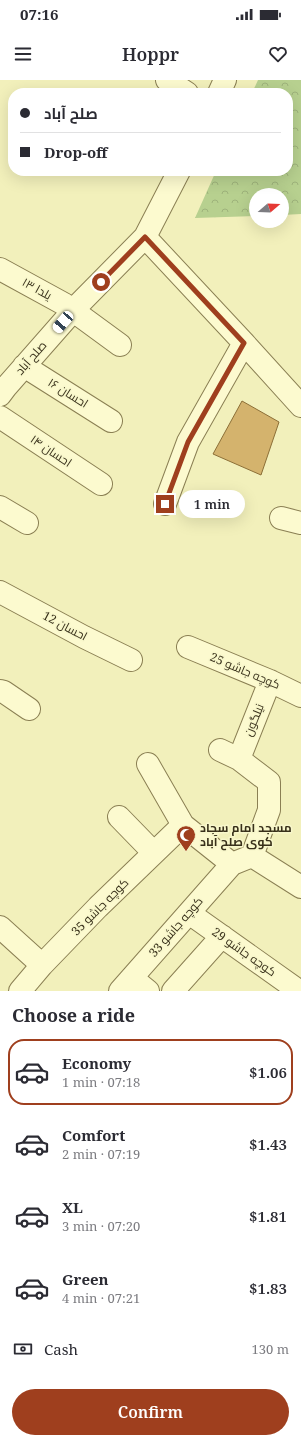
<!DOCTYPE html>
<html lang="en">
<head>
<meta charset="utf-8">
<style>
	body { margin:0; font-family:"Noto Serif",Cairo,serif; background:#f2f2f3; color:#2b2b33; height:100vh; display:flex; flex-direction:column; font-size:15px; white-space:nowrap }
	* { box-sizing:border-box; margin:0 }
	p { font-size:13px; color:#7c7c81 }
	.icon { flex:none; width:22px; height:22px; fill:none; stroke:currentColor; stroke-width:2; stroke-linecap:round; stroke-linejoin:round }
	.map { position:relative; height:911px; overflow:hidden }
	.side { display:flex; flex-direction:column; background:#fff; flex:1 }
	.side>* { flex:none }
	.guide { position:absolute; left:8px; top:8px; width:285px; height:88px; border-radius:16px; box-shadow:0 4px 16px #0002; display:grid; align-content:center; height:88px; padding:0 12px; background:#fff }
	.needle { width:26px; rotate:71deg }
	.fabs { position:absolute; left:249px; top:108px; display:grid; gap:8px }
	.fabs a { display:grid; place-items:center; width:40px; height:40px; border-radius:50%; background:#fff; box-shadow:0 4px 16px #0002; font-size:20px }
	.end { position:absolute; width:18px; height:18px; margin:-9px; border:5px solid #9f3f1e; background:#fff; box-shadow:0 0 0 2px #fff }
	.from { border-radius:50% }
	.bubble { position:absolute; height:28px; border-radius:14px; background:#fff; box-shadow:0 4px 16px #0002; font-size:13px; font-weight:600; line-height:28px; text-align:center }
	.car { position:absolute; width:12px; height:24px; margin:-12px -6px; border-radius:5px; box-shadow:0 0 3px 1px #0007; background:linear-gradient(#fff 24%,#345 0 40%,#fff 0 76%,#345 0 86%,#fff 0) }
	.guide b { display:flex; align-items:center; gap:14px; height:38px; font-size:15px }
	.guide b+b { border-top:1px solid #e1e1e2 }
	.guide i { width:10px; height:10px; background:#2b2b33 }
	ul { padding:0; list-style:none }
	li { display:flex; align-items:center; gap:12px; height:66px; margin:0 8px 6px; padding:0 4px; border:2px solid transparent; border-radius:16px }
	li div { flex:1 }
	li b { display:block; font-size:15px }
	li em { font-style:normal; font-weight:600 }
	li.selected { border-color:#9f3f1e }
	li>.icon { width:36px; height:36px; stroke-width:1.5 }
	h2 { padding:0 12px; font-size:18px; line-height:48px }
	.pay { display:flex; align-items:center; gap:10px; height:44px; padding:0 12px; font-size:15px }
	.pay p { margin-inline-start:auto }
	.cta { display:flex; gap:8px; margin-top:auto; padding:8px 12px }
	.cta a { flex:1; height:46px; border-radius:24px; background:#9f3f1e; color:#fff; font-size:16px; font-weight:600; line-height:46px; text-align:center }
	.status { display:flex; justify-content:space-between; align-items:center; height:28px; padding:0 20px; background:#fff; direction:ltr }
	.status svg { height:11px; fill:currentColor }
	header { display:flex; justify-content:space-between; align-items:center; height:52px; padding:0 12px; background:#fff; font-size:18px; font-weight:600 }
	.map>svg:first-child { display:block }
	.park { fill:url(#park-crowns) }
	.building { fill:#d4b36d; stroke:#8c6f37 }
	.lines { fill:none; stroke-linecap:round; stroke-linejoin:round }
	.street-casing { stroke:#8a7f53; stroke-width:24 }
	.street { stroke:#fcfacf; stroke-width:22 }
	.route { stroke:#9f3f1e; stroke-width:5 }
	.labels { text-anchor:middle; stroke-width:3; stroke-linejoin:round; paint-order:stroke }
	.street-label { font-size:12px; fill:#38301a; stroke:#f8f7cb }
	.poi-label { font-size:12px; font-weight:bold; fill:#38301a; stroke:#f8f7cb; text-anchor:start }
</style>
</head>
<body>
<div class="status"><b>07:16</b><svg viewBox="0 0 49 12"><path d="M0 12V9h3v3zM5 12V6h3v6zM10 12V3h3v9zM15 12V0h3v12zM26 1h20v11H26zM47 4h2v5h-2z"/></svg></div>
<header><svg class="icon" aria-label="menu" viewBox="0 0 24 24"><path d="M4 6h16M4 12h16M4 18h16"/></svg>Hoppr<svg class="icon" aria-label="heart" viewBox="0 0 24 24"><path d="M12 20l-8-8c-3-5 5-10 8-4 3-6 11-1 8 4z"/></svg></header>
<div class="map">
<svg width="301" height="911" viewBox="0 0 301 911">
	<defs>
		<pattern id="park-crowns" width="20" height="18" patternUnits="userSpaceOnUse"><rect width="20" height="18" fill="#b7d08f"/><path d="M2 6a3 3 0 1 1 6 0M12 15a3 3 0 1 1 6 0" fill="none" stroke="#9eb37b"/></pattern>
	</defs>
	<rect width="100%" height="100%" fill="#f2f0bb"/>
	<!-- park -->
	<path class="park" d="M258,0H301V134L282,135V115H256V136L195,138L216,91H288V13H252Z"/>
	<!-- building -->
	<path class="building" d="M242,321L279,342L261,395L213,374Z"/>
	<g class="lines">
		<defs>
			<path id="street" d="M167,0L187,13
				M219,13L225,0
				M145,157L244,263L301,326
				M0,189L64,224L120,265
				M24,286L111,341
				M0,315L6,307L79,224L145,157L179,91
				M0,337L101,404
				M165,424L188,362L244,263
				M0,427L27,443
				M281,438L301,443
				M0,512L84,557L131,580
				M188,567L270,601L301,616
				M0,611L4,612L29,629
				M220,670L239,679L269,702V730L252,776
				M239,679L270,601
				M148,684L183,745L232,784L252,776L301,807
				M119,737L154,773
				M189,833L299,911
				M0,847L42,885
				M132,898L148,911
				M20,911L42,885L98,827L183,745
				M120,911L232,784
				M173,911L222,856"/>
		</defs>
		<!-- street casing -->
		<use href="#street" class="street-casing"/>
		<!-- street -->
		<use href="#street" class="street"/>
	</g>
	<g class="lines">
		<!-- route -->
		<path class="route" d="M101,202L145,157L244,263L188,362L165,424"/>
	</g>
	<!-- icons -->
	<defs>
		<symbol id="mosque-pin" viewBox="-11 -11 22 30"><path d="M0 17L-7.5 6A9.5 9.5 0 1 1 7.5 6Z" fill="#9f3f1e" stroke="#f8f7cb"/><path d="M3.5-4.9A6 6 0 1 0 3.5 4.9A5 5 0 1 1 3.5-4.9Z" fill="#fff"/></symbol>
	</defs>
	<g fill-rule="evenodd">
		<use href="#mosque-pin" x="175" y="744" width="22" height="30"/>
	</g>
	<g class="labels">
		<!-- street labels -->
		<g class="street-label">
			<text transform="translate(37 209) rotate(29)" y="4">یلدا ۱۳</text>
			<text transform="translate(31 278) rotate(-49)" y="4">صلح آباد</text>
			<text transform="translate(68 313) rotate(32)" y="4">احسان ۱۶</text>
			<text transform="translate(51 371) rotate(34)" y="4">احسان ۱۴</text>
			<text transform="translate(65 546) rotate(28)" y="4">احسان 12</text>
			<text transform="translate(245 591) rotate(23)" y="4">کوچه جاشو 25</text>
			<text transform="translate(254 640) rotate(-68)" y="4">نیلگون</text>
			<text transform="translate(100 827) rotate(-45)" y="4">کوچه جاشو 35</text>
			<text transform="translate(176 847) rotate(-49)" y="4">کوچه جاشو 33</text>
			<text transform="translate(244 872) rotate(35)" y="4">کوچه جاشو 29</text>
		</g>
		<!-- poi labels -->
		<g class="poi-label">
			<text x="200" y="752">مسجد امام سجاد<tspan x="200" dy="14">کوی صلح آباد</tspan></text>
		</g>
	</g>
</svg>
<div class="fabs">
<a><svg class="needle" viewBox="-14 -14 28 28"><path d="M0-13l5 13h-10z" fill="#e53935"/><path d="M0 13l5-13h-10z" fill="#7c7c81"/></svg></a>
</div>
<i class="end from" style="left:101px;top:202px"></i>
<i class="end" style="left:165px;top:424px"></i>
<div class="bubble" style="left:179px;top:410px;width:66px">1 min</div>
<i class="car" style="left:63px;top:242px;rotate:221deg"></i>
<div class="guide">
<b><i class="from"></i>صلح آباد</b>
<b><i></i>Drop-off</b>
</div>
</div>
<section class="side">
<h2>Choose a ride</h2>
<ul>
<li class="selected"><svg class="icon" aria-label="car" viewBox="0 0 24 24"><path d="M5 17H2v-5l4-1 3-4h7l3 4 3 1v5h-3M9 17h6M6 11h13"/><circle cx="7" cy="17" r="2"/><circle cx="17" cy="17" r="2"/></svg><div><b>Economy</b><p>1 min · 07:18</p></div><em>$1.06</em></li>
<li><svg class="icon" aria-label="car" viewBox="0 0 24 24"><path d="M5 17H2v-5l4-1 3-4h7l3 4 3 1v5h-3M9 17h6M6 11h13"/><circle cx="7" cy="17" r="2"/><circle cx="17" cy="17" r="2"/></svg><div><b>Comfort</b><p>2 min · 07:19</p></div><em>$1.43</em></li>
<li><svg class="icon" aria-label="car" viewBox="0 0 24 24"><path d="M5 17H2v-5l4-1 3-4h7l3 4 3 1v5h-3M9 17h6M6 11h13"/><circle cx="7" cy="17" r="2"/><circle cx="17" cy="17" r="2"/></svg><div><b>XL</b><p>3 min · 07:20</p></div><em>$1.81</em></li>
<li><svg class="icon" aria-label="car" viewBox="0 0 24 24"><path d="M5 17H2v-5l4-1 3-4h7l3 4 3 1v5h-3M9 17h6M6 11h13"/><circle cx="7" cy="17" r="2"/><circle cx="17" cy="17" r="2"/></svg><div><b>Green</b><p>4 min · 07:21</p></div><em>$1.83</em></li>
</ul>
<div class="pay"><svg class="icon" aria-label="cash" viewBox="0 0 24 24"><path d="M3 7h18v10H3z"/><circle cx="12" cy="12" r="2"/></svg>Cash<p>130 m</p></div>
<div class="cta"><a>Confirm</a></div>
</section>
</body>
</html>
